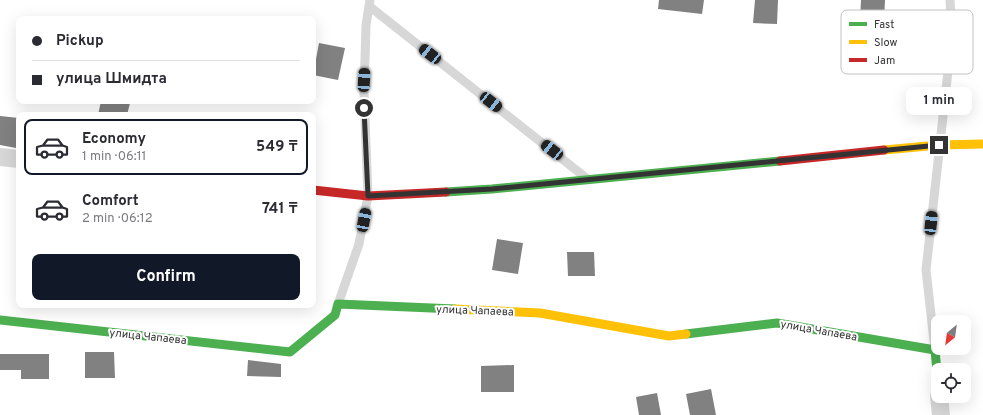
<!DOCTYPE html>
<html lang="en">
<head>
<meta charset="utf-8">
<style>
	body { margin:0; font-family:Overpass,sans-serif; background:#f7f7f7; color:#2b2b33; height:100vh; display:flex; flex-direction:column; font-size:15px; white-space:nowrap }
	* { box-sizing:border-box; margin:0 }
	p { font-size:13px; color:#7c7c81 }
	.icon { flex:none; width:22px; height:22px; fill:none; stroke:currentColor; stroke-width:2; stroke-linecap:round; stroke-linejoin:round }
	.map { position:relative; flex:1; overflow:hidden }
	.side { position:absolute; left:16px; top:112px; width:300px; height:196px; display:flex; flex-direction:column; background:#fff; border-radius:8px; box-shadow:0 4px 16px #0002 }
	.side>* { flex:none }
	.top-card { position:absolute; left:16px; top:16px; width:300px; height:88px; border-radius:8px; box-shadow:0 4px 16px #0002; display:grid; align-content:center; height:88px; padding:0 16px; background:#fff }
	.needle { width:26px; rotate:209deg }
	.tools { position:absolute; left:931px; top:315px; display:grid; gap:8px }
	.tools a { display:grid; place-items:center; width:40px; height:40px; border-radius:8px; background:#fff; box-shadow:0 4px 16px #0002; font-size:20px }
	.end { position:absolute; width:18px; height:18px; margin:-9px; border:5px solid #333; background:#fff; box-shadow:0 0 0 2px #fff }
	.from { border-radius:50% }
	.bubble { position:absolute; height:28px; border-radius:8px; background:#fff; box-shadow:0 4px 16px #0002; font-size:13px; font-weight:700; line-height:28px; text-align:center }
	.car { position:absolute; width:12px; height:24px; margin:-12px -6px; border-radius:5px; box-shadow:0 0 3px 1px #0007; background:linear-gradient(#222 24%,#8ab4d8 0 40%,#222 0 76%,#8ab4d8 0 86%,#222 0) }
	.top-card b { display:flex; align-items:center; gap:14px; height:38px; font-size:15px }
	.top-card b+b { border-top:1px solid #e1e1e2 }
	.top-card i { width:10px; height:10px; background:#2b2b33 }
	ul { padding:7px 0 0; list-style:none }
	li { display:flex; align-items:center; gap:12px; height:56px; margin:0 8px 6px; padding:0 8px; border:2px solid transparent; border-radius:8px }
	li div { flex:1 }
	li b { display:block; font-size:15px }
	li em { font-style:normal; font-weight:700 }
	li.selected { border-color:#111827 }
	li>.icon { width:36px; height:36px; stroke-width:1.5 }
	.action { display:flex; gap:8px; margin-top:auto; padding:8px 16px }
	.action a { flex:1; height:46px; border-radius:8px; background:#111827; color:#fff; font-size:16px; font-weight:700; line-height:46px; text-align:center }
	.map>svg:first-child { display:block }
	.building { fill:#818181 }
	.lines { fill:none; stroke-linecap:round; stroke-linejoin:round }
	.lane { stroke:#d7d7d7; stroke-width:9 }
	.street { stroke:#d7d7d7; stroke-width:18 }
	.fast { stroke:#4caf50; stroke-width:9 }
	.slow { stroke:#ffc107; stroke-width:9 }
	.jam { stroke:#c62828; stroke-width:9 }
	.route { stroke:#333; stroke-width:5 }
	.labels { text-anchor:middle; stroke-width:4; stroke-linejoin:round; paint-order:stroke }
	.street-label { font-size:11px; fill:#333; stroke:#fff }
	.key { fill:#fff; stroke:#c2c2c2; stroke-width:1 }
	.key-label { font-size:11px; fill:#333 }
</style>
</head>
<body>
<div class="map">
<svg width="983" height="415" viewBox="0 0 983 415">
	<rect width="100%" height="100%" fill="#fff"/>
	<!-- building -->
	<path class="building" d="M659,0H704L702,14L658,9Z
		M755,0H778L777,24L753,23Z
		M861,0H885L884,21L860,19Z
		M319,43L345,48L338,80L313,75Z
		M101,101L130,103L127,115H98Z
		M0,116L19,118L16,148L0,145Z
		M497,239L523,243L518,274L492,270Z
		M567,252H594L595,276H568Z
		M85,352H114L115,378H85Z
		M0,354H49V379H21V370H0Z
		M248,360L281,364V377L247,376Z
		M514,365V392H481V366Z
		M711,389L716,415H690L686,394Z
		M657,393L661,415H639L636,397Z"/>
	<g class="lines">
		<!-- lane -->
		<path class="lane" d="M369,6L585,177
			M338,304L359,244L368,196L364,93L366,25L370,0
			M935,350L926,270L952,35L950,0"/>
		<!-- street -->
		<path class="street" d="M0,157L19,159
			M939,396L941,415"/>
		<!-- fast -->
		<path class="fast" d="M446,192L492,189L780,161
			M0,320L290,352L335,315L338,304L455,309
			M686,334L777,323L935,350L938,382"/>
		<!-- slow -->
		<path class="slow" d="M884,150L939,145L983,144
			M455,309L540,313L669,336L686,334"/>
		<!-- jam -->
		<path class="jam" d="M780,161L884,150
			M313,190L368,196L446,192"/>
	</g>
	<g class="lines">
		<!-- route -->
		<path class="route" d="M364,108L368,196L492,189L939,145"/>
	</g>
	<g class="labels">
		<!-- street labels -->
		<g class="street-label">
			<text transform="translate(475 310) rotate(2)" y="4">улица Чапаева</text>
			<text transform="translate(819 330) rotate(10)" y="4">улица Чапаева</text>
			<text transform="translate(148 336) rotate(6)" y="4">улица Чапаева</text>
		</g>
	</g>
	<!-- legend -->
	<rect x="841" y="10" width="132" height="64" rx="6" class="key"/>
	<rect x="849" y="22" width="18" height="4" fill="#4caf50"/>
	<rect x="849" y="40" width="18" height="4" fill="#ffc107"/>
	<rect x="849" y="58" width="18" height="4" fill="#c62828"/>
	<g class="key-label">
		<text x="874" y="28">Fast</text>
		<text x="874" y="46">Slow</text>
		<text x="874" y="64">Jam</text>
	</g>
</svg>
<div class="tools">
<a><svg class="needle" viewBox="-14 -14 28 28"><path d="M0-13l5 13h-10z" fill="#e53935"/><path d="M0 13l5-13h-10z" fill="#7c7c81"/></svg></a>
<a><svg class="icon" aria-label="locate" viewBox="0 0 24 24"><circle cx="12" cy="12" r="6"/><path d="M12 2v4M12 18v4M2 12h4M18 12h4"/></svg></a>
</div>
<i class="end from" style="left:364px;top:108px"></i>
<i class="end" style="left:939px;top:145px"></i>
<div class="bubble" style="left:906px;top:87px;width:66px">1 min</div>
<i class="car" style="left:430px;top:54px;rotate:308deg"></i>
<i class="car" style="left:364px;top:80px;rotate:3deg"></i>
<i class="car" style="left:491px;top:102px;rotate:128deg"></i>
<i class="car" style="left:552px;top:150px;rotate:308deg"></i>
<i class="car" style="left:364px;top:220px;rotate:11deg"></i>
<i class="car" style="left:931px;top:223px;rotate:6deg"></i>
<div class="top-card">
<b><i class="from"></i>Pickup</b>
<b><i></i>улица Шмидта</b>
</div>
<section class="side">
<ul>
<li class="selected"><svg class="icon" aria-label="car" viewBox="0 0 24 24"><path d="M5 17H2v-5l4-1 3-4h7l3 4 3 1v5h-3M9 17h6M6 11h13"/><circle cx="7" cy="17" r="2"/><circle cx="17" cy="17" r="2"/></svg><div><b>Economy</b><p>1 min · 06:11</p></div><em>549 ₸</em></li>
<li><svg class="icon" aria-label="car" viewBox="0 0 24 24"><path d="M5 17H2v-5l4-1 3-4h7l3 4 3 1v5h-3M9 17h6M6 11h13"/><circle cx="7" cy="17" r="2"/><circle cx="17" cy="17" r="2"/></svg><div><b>Comfort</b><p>2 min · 06:12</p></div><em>741 ₸</em></li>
</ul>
<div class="action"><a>Confirm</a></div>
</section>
</div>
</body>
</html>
